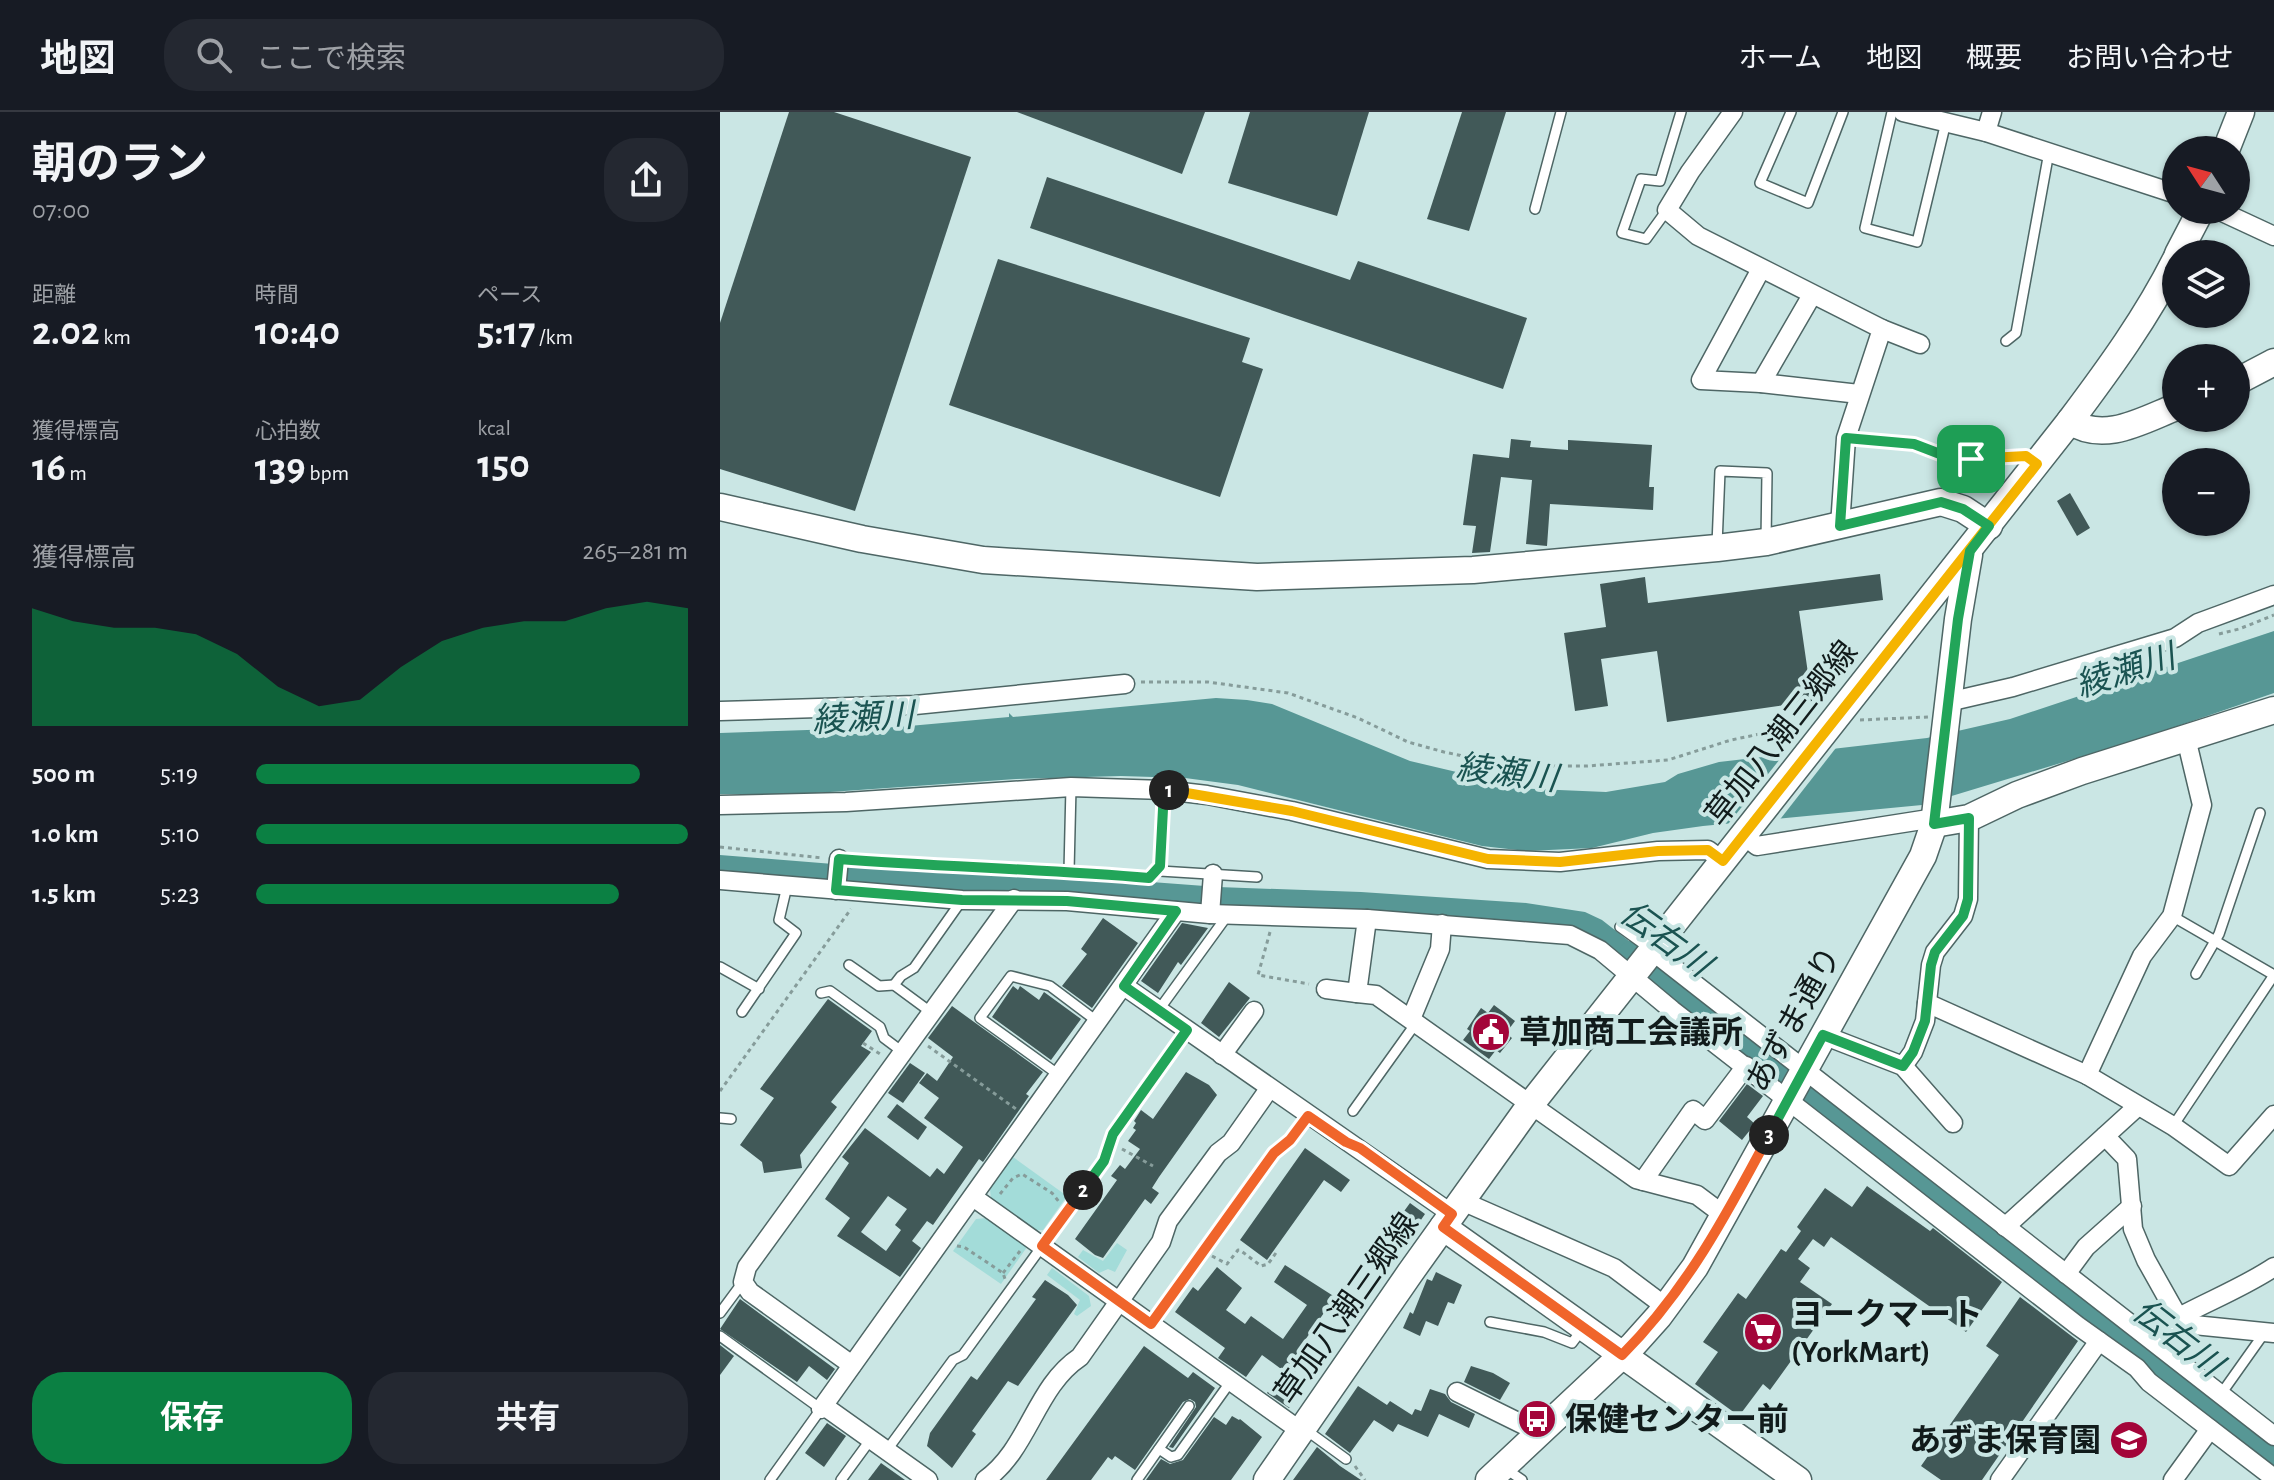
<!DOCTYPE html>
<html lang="ja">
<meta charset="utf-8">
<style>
body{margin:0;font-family:"Alegreya Sans","Noto Sans JP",sans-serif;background:#242831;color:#f1f3f6;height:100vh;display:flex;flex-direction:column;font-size:30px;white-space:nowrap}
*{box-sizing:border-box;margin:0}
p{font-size:26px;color:#9ea1a6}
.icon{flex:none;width:44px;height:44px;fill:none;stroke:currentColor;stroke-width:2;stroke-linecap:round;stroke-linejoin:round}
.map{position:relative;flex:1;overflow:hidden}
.sheet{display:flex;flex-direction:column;background:#171b24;width:720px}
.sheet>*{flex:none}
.needle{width:52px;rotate:306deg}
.fabs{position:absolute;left:1442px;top:24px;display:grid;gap:16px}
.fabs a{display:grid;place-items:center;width:88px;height:88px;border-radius:50%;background:#171b24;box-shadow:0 2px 6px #0004;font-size:40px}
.pin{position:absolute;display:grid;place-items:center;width:68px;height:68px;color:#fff;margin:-34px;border-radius:16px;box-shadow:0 4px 12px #0006}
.km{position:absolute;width:40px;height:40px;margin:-20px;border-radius:50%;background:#222;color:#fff;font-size:22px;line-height:40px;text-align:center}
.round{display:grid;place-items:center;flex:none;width:84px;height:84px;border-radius:32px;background:#242831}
.overview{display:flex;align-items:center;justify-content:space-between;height:136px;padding:0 32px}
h1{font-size:44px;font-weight:700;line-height:60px}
.figures{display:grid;grid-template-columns:repeat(3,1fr);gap:12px;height:136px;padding:8px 32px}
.figures div{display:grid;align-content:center}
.figures b{font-size:40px;font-weight:700}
.figures small{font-size:22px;font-weight:400}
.figures p{font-size:22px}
.chart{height:224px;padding:16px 32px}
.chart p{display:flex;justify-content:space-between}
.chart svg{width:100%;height:144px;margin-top:8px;fill:#0b8043;opacity:.7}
.button{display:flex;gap:16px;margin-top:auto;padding:16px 32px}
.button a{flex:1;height:92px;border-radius:32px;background:#0b8043;color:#fff;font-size:32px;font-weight:700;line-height:92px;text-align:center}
.button a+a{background:#242831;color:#f1f3f6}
ul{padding:0 32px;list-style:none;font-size:26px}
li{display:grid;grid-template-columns:128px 96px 1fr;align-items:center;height:60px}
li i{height:20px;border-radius:10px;background:#0b8043}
header{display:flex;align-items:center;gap:48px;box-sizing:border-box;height:112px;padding:0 40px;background:#171b24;border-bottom:2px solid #363941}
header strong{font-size:38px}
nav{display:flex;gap:44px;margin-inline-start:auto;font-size:28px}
.search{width:560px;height:72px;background:#242831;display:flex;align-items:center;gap:20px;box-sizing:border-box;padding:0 28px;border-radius:32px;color:#9ea1a6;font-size:30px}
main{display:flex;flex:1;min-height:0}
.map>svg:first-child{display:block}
.green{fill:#a3dcd9}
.water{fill:#579795}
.pier{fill:#cae6e4}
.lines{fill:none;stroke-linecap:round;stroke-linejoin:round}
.river{stroke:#579795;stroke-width:28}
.building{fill:#415958;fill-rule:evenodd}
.lane-casing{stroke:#4e6665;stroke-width:12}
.street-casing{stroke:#4e6665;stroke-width:21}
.secondary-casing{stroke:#4e6665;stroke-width:29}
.path{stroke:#869c9a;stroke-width:3;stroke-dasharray:4 4;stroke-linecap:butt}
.lane{stroke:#fff;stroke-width:9}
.street{stroke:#fff;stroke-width:18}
.secondary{stroke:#fff;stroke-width:26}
.split-1-casing{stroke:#fff;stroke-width:16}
.split-2-casing{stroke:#fff;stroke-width:16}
.split-3-casing{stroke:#fff;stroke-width:16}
.split-4-casing{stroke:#fff;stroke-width:16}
.split-1{stroke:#f5b400;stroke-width:10}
.split-2{stroke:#22a559;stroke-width:10}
.split-3{stroke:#f0652b;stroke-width:10}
.split-4{stroke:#22a559;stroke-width:10}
.labels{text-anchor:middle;stroke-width:8;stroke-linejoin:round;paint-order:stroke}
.street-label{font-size:32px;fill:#111b1b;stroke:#cae6e4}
.poi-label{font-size:32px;font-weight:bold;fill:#111b1b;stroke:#cae6e4;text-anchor:start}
.water-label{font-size:34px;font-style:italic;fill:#1a5351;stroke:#cae6e4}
</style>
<header>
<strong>地図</strong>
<div class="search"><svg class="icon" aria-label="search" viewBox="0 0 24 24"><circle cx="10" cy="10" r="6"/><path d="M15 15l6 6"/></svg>ここで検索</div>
<nav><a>ホーム</a><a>地図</a><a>概要</a><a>お問い合わせ</a></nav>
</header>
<main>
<section class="sheet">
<div class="overview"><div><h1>朝のラン</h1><p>07:00</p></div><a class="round"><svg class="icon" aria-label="share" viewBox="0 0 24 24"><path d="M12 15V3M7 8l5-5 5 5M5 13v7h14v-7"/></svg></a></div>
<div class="figures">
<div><p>距離</p><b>2.02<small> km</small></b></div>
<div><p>時間</p><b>10:40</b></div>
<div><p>ペース</p><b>5:17<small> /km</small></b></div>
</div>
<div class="figures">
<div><p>獲得標高</p><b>16<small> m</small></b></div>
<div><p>心拍数</p><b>139<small> bpm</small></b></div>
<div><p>kcal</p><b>150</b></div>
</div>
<div class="chart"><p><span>獲得標高</span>265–281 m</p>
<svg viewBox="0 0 160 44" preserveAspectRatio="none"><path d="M0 44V8L10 12L20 14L30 14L40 16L50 22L60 32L70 38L80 36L90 26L100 18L110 14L120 12L130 12L140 8L150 6L160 8V44z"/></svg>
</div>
<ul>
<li><b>500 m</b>5:19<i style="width:89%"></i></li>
<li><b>1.0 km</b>5:10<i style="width:100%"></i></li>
<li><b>1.5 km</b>5:23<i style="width:84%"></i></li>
</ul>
<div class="button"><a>保存</a><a>共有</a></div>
</section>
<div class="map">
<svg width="1554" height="1368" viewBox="0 0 1554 1368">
<rect width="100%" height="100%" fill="#cae6e4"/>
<g class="green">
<polygon points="293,1045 347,1084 323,1118 313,1118 271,1087 270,1077"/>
<polygon points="266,1106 307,1135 281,1172 233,1139 256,1107"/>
<polygon points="397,1131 407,1138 395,1160 388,1157 379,1161 358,1145 363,1138 383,1149"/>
<polygon points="332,1156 369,1184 371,1194 357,1204 354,1202 360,1188 327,1163"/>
</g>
<g class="water">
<polygon points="1554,519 1554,581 1420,627 1202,693 983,714 933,721 872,736 807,739 762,734 518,673 465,666 401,664 296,667 81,682 0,682 0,621 178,615 289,605 289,601 293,605 496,586 527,588 552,592 690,649 745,662 768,672 789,676 886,680 945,670 958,662 999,650 1207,626 1290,607"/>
<polygon points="0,743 225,761 351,764 498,775 641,780 806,791 865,800 882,808 946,858 934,873 872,826 628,800 240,779 0,760"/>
</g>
<polygon class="pier" points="1119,632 1058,710 1005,716 1068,637"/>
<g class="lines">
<polyline class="river" points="912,843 1356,1194 1554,1346"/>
</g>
<g class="building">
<polygon points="69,0 114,0 251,45 135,399 0,357 0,211"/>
<polygon points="297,0 485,0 462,62"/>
<polygon points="530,0 649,0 617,104 508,71"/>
<polygon points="742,0 786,0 749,119 707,107"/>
<polygon points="327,65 630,168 638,149 807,206 783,277 310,116"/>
<polygon points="278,147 530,226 522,250 543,257 500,385 229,293"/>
<polygon points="791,327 811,329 810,335 848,338 848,328 932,333 929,375 934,375 933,398 830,392 827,434 806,432 812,368 781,365 770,440 752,441 756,414 743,413 753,342 789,346"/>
<polygon points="1350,381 1370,416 1357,424 1337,389"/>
<polygon points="1160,462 1163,488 1079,499 1092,589 947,610 937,539 881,547 888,594 855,599 844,521 886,515 880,472 925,465 928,491"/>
<polygon points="383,806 418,831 372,896 342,874 367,842 361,837"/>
<polygon points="462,811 488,816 461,853 458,850 438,881 421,869"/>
<polygon points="509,870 530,886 499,925 481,911"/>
<polygon points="293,874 298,878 300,874 319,888 324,880 361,907 331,948 272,905"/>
<polygon points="108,887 152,919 141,934 151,940 111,990 117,995 80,1043 82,1056 44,1061 42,1050 20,1033 54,986 40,977"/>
<polygon points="774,893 795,909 786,921 792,926 780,941 776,938 769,947 743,928 750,919 747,917 761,896 768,901"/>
<path d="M232,894L323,960L306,982L309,984L263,1050L259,1047L213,1113L207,1109L192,1129L201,1136L180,1165L117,1124L130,1106L105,1087L129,1051L122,1045L145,1016L210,1065L217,1056L224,1062L243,1035L204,1006L219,986L199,971L207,961L217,969L233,945L208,926ZM168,1084L187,1097L175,1113L181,1118L166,1139L141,1120Z"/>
<polygon points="190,951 205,961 183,991 168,981"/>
<polygon points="466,960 489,973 497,983 439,1065 432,1076 439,1081 431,1092 425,1087 383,1146 375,1143 355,1127 397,1068 391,1064 400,1053 405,1057 420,1037 408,1029 416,1018 413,1016 416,1011 414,1009 421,998 433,1007"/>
<polygon points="1027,972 1043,984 1027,1005 1035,1012 1022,1028 999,1009"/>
<polygon points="177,992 207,1015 198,1028 167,1005"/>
<polygon points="585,1036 630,1068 621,1080 604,1068 547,1148 520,1128"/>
<polygon points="1147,1074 1210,1119 1213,1116 1282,1170 1246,1220 1111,1125 1104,1135 1093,1127 1078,1147 1090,1156 1080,1170 1112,1192 1050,1278 1043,1272 1019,1304 975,1272 998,1240 983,1230 1018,1181 1026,1187 1061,1137 1066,1140 1081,1119 1077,1115 1105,1076 1132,1095"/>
<polygon points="690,1091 705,1102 668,1156 648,1142 679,1100 682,1102"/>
<polygon points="565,1153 615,1185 583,1231 590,1236 572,1265 542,1243 526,1265 498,1246 505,1236 455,1200 473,1175 478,1179 497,1155 522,1176 506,1198 525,1212 531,1204 563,1227 587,1193 554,1170"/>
<polygon points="716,1160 742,1173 734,1192 728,1190 718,1214 706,1209 700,1224 683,1216 690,1200 693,1202 707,1167 712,1169"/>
<polygon points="325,1168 348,1183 357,1193 298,1274 288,1269 252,1319 256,1322 232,1356 207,1334 210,1321 251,1264 257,1268 316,1187 312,1185"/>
<polygon points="1300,1185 1358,1229 1262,1368 1221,1368 1201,1354 1279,1243 1266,1234"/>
<polygon points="20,1187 115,1257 107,1268 89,1254 77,1270 0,1217"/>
<polygon points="0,1233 14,1244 0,1263"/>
<polygon points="424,1234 468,1266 473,1260 495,1276 453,1336 449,1335 476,1295 475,1290 470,1287 463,1290 415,1358 395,1344 392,1348 388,1345 371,1368 326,1368"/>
<polygon points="751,1254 773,1261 790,1271 780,1288 744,1270"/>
<polygon points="562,1260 584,1276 569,1296 547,1281"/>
<polygon points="638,1274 667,1293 670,1289 692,1303 695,1297 701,1299 710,1277 725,1282 731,1290 755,1302 749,1316 719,1302 708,1325 678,1312 673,1320 654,1308 630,1341 605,1322"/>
<polygon points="512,1304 519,1308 520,1307 542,1325 511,1368 426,1368 441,1347 450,1352 463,1348 494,1305 506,1313"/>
<polygon points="107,1311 126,1324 104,1355 85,1341"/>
<polygon points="597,1335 620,1354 641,1368 573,1368"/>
<polygon points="161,1351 185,1368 148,1368"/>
</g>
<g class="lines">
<defs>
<g id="lane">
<polyline points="1071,0 1040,71 1088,91 1123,0"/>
<polyline points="1172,0 1145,116 1197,130 1226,10"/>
<polyline points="815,97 841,0"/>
<polyline points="947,98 926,127 902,121 921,67 940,69 961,0"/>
<polyline points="1286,229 1296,221 1329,40"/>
<polyline points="997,433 1000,359 1047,361 1046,429"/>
<polyline points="444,678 440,759 537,765"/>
<polyline points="119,747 220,755 349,759 351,675"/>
<polyline points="1452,804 1554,863"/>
<polyline points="900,815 929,836"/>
<polyline points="129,853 159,874 174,873"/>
<polyline points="0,855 39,877"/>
<polyline points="1476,862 1499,822 1540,701"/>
<polyline points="101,881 110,879 160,915 164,926 184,941"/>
<polyline points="438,899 507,804"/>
<polyline points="22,900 76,821 59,808 67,774"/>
<polyline points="212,901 174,873 181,864 194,856 242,788"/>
<polyline points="339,963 260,906 291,864 330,874 378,910"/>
<polyline points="633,999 696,911"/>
<polyline points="0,1006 11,1007"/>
<polyline points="1453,1014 1554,863"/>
<polyline points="0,1201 23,1170"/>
<polyline points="770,1210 824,1220 852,1231 861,1219"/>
<polyline points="431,1212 554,1041 570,1028 588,1004"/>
<polyline points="0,1224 101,1297 50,1368"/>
<polyline points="1501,1282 1545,1220"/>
<polyline points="586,1318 626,1347"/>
<polyline points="439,1337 451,1345 458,1343 511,1269"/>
<polyline points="167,1338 233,1248 243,1243 384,1049 393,1022 467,918"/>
<polyline points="786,1357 802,1368"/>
<polyline points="121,1368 151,1327"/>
<polyline points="417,1368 469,1294"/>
</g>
<g id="street">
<polyline points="1013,0 970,60 947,98 978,124 1162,217 1126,326 1120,414"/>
<polyline points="1183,0 1266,20 1456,82"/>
<polyline points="1266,20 1272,0"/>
<polyline points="1498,98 1554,124"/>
<polyline points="1041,157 981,268 1041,271 1139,282"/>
<polyline points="1162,217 1200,232"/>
<polyline points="1041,271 1092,183"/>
<polyline points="1228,590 1293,575 1455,526 1478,511 1554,483"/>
<polyline points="0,599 195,593 405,572"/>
<polyline points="0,693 126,690 351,675 444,678 487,683 572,699 768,747 840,750 938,739 988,738 1003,749"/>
<polyline points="1023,723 1037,734 1215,706"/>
<polyline points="0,768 242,788 347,789 490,802 647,807 637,881 656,883 916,1067 977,1083 1005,1104"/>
<polyline points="116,778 119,747"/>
<polyline points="490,802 493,762"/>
<polyline points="647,807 850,823 880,838 952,898 1358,1214 1417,1256 1429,1270 1554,1366"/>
<polyline points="931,838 1554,1324"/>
<polyline points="404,874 732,1102"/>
<polyline points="606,877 637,881"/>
<polyline points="1207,891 1367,963 1453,1014 1509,1054 1554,1003"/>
<polyline points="691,907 720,837 722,812"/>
<polyline points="1103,923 1183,954 1233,1011"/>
<polyline points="502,943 534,899"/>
<polyline points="1183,954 1193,940 1205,909 1211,853 1215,840 1243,804 1248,787 1249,706"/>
<polyline points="1367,963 1422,844 1452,804 1482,693 1466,626"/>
<polyline points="1385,1024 1407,1047 1413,1117 1426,1148 1458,1205"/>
<polyline points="923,1069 973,998 985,1008 1026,954"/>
<polyline points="253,1085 582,1320"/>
<polyline points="742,1089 894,1156 946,1195"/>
<polyline points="1285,1115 1418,994"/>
<polyline points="1346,1162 1366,1135 1412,1094"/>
<path d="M1448,1211C1483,1191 1521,1177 1554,1155"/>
<polyline points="1414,1213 1474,1213 1554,1221"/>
<polyline points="132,1253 30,1180 23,1170 27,1155 294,787"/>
<polyline points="737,1280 820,1321"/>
<polyline points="104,1294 208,1368"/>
<polyline points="101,1297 456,799"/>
<path d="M265,1368C309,1337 315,1275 360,1245L441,1130L448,1109L498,1041L511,1031L549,977"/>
<polyline points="1280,1368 1379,1229"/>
<polyline points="1453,1368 1490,1317"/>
</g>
<g id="secondary">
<polyline points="1506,38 1521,0"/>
<polyline points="1458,142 1481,98"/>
<polyline points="1516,270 1554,250"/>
<path d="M1350,309C1384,332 1423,308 1456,295"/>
<polyline points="0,395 142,427 263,448 537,465 753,458 997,436 1046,430 1221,390 1243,397 1269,414"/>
<polyline points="1214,712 1249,706 1297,683 1362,659 1554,598"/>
<polyline points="723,1115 1078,1368"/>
<path d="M547,1368L690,1161L811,992L1350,309C1389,257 1427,205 1456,147"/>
<polyline points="769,1368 913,1233 939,1204 975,1155 1203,744 1214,712 1238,507 1249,443"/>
</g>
</defs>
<use href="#lane" class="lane-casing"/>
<use href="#street" class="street-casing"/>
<use href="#secondary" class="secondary-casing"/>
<g class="path">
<polyline points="1141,328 1194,332 1220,342 1251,347 1294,344"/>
<polyline points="1499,522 1519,517 1554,503"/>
<polyline points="421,570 488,570 568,581 638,606 688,630 724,640 772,650 825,654 867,654 948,648 1011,628 1083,613"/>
<polyline points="1140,608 1208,605"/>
<polyline points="0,735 103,746"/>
<polyline points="360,760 429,766 431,764"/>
<polyline points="550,820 538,863 589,872"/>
<polyline points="143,931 160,942"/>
<polyline points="208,934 296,997"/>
<polyline points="0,979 131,797"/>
<polyline points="402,1037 433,1054"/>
<polyline points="280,1082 293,1066 302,1062 332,1081 340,1091"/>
<polyline points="237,1134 244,1135 283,1161 285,1167"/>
<polyline points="492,1144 507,1152 518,1138 520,1138 541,1154 548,1152 558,1138"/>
<polyline points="283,1161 300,1139"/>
<polyline points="635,1354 645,1368"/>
</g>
<use href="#lane" class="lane"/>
<use href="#street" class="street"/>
<use href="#secondary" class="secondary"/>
</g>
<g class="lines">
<defs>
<polyline id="split-1" points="449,678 572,699 768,747 840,750 938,739 988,738 1003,749 1317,352 1306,344 1251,347"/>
<path id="split-2" d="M363,1078L384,1049L393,1022L467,918L404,874L456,799L347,789L242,788L116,778L119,747C222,755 326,757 429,766L440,754L444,678H449"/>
<path id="split-3" d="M363,1078L322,1134L431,1212L554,1041L570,1028L588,1004L626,1030L640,1036L732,1102L723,1115L902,1243C966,1179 1007,1102 1049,1023"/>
<polyline id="split-4" points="1049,1023 1103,923 1183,954 1193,940 1205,909 1211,853 1215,840 1243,804 1248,787 1249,706 1214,712 1238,507 1250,439 1269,414 1243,397 1221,390 1120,414 1126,326 1194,332 1220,342 1251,347"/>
</defs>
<use href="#split-1" class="split-1-casing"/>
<use href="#split-2" class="split-2-casing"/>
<use href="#split-3" class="split-3-casing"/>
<use href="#split-4" class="split-4-casing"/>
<use href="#split-1" class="split-1"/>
<use href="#split-2" class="split-2"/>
<use href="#split-3" class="split-3"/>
<use href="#split-4" class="split-4"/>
</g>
<defs>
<symbol id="civic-disc" viewBox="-11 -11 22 22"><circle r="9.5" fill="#a30539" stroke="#cae6e4"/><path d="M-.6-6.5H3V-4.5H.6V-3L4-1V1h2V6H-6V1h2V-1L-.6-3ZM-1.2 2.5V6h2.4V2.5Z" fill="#fff"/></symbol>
<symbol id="supermarket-disc" viewBox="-11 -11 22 22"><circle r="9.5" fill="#a30539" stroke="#cae6e4"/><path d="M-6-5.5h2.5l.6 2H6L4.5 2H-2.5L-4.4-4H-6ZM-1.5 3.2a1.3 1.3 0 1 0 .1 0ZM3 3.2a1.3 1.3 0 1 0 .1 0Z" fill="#fff"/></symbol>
<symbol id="bus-disc" viewBox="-11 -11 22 22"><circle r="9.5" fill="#a30539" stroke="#cae6e4"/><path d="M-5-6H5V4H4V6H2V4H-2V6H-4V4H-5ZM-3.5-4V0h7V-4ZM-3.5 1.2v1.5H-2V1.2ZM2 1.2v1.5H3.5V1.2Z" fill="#fff"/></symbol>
<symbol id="school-disc" viewBox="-11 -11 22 22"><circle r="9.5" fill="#a30539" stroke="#cae6e4"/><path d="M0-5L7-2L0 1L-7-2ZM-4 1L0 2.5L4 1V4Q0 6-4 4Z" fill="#fff"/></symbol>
</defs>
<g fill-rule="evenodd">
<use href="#civic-disc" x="749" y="898" width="44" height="44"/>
<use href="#supermarket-disc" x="1021" y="1198" width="44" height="44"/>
<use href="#bus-disc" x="795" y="1285" width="44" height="44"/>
<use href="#school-disc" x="1387" y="1306" width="44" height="44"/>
</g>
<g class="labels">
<g class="street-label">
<text transform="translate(1061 621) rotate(-52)" y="11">草加八潮三郷線</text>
<text transform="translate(1073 907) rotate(-61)" y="11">あずま通り</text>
<text transform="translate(626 1196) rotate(-55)" y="11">草加八潮三郷線</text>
</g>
<g class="poi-label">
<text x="799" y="931">草加商工会議所</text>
<text x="1071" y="1213">ヨークマート<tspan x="1071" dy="37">(YorkMart)</tspan></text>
<text x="845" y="1318">保健センター前</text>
<text x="1381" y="1339" text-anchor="end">あずま保育園</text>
</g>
<g class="water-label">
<text transform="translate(1405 558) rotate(-18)" y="12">綾瀬川</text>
<text transform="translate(143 605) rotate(-3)" y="12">綾瀬川</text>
<text transform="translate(787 660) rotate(7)" y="12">綾瀬川</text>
<text transform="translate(946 826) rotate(36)" y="12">伝右川</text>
<text transform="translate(1458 1225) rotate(38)" y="12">伝右川</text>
</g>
</g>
</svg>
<div class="fabs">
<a><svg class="needle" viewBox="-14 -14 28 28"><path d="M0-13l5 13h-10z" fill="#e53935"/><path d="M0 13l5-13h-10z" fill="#9ea1a6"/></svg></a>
<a><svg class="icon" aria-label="layers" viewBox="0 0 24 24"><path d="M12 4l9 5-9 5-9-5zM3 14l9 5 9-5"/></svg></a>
<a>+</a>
<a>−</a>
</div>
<div class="pin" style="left:1251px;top:347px;background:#1e9e55"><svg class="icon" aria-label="arrive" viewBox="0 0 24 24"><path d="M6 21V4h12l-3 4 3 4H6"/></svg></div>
<b class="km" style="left:449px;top:678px">1</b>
<b class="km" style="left:363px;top:1078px">2</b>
<b class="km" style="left:1049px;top:1023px">3</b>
</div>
</main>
